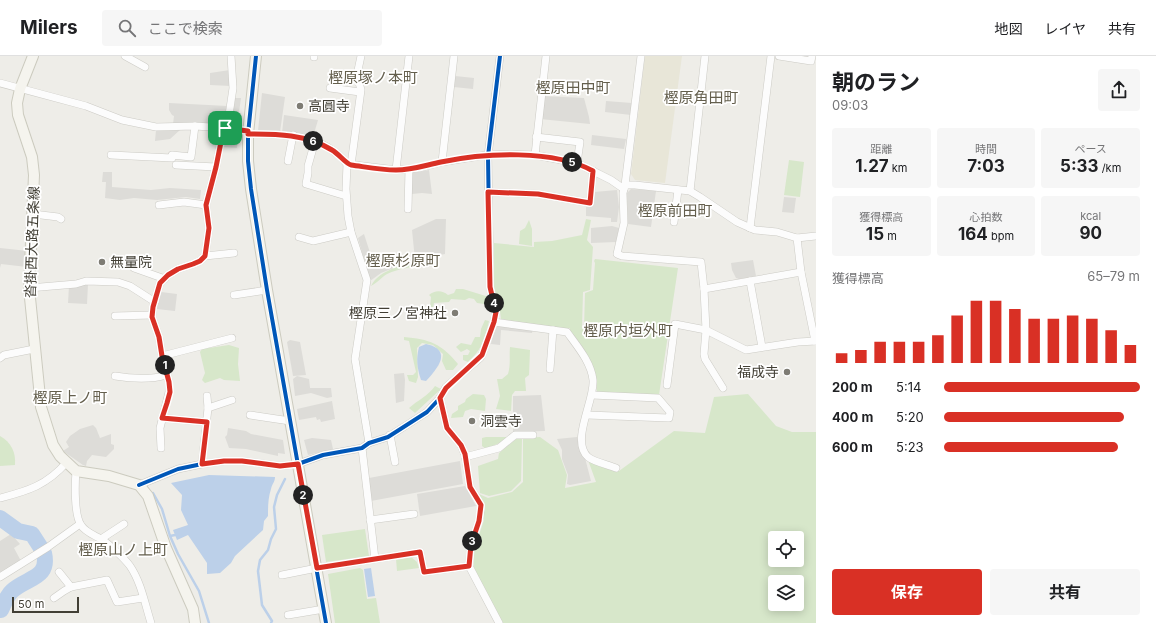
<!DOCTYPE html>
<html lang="ja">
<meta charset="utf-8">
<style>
body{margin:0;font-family:Inter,"Noto Sans JP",sans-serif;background:#f6f6f6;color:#202124;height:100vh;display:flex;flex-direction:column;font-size:15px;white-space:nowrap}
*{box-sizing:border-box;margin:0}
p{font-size:13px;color:#757577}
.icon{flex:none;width:22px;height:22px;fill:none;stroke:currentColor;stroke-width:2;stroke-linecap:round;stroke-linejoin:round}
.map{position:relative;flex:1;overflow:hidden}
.side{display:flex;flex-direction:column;background:#fff;width:340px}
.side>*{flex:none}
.tools{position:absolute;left:768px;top:475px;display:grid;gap:8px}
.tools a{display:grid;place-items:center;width:36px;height:36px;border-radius:4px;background:#fff;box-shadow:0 2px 10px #0003;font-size:20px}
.scale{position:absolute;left:12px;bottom:10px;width:67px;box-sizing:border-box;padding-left:4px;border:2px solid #423f35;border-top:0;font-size:11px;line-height:14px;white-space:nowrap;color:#423f35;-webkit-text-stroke:3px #fff;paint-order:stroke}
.pin{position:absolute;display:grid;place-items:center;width:34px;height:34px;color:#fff;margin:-17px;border-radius:8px;box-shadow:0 2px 6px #0006}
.km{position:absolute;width:20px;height:20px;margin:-10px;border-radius:50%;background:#222;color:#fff;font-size:11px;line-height:20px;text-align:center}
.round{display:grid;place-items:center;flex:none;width:42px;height:42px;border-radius:4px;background:#f6f6f6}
.headline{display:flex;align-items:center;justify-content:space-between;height:68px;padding:0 16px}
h1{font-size:22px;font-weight:700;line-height:30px}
.stats{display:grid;grid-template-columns:repeat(3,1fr);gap:6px;height:68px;padding:4px 16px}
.stats div{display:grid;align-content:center;border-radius:4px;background:#f6f6f6;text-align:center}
.stats b{font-size:17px;font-weight:700}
.stats small{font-size:11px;font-weight:400}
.stats p{font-size:11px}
.chart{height:112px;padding:8px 16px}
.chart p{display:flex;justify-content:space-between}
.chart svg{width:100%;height:72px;margin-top:4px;stroke:#d93025;stroke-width:6}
.button{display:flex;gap:8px;margin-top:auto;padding:8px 16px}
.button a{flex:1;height:46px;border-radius:4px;background:#d93025;color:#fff;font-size:16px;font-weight:700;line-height:46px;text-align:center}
.button a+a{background:#f6f6f6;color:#202124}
ul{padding:0 16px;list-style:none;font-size:13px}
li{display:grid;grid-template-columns:64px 48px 1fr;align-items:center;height:30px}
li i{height:10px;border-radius:5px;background:#d93025}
header{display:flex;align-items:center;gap:24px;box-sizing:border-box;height:56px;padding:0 20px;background:#fff;border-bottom:1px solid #e0e0e0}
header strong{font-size:19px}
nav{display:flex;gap:22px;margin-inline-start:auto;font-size:14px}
.search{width:280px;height:36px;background:#f6f6f6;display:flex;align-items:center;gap:10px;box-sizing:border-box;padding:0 14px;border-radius:4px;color:#757577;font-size:15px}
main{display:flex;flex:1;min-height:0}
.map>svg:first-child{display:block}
.education{fill:#e8e6d8}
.green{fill:#d7e7ca;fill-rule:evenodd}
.parking{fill:#dddcd8}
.water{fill:#bcd0e9}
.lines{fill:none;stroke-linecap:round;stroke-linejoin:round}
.stream{stroke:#bcd0e9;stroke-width:2.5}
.river{stroke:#bcd0e9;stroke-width:16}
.street-casing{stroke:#cccbc5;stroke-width:8}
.secondary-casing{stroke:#cccbbf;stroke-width:12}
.street{stroke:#fcfcfc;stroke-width:7}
.secondary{stroke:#f5f4ee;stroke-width:10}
.cycleway-casing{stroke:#fff;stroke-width:6}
.cycleway{stroke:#0057b8;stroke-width:4}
.route-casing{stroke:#fff;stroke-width:8}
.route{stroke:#d93025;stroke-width:5}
.poi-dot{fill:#7e7c74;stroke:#fff;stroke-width:1.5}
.labels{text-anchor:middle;stroke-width:3.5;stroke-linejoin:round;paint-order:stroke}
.poi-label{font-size:14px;fill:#423f35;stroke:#fff;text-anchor:start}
.street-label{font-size:14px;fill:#423f35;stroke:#fff}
.neighbourhood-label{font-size:15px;fill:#645f4d;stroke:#fff}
</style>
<header>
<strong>Milers</strong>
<div class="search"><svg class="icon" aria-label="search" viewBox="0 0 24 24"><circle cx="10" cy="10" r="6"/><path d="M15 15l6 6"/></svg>ここで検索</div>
<nav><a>地図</a><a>レイヤ</a><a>共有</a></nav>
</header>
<main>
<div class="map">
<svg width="816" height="567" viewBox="0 0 816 567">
<rect width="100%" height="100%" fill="#eeede8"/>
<polygon class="education" points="645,0 682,0 665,127 635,124 631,118"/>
<g class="green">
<polygon points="789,104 804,106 800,141 784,139"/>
<polygon points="586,163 591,164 587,184 593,191 590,234 583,236 582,272 584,272 585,237 593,234 595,207 594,205 595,203 678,212 659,339 597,337 595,316 569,277 570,272 564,274 501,263 499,248 494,234 494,187 534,191 534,186 552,185 582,179"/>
<polygon points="529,164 532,173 532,190 519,188 520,175 525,172"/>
<path d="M426,205L437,206L435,209C422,209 395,212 384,220C380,223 377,227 371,230C379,213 410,206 426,205Z"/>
<path d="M456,233H463L489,241L491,249L477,247L474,243L469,242L465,244L451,243L449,246L434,247L431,261L429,262L431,241L429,239C435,234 442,234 448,239L454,237Z"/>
<path d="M485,264L489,265C485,284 482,293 468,306L463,304V299H468L470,295L467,293L461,296L456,291L461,287L471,289L475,281H480L481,273Z"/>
<path d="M404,281C429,283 442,288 458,308L453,314H446L442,305L443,298L433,289L422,287L417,292L418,321L416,327L409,325L407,319H413L416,316L409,285L404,284Z"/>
<polygon points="229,289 239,292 238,308 240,325 224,324 220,322 205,327 202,324 205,317 200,296 202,293"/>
<path d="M510,291L530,294L529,319L525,322L526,335H515L512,339L511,355L496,353L500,340L497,323H502L508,318C511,307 509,302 510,291Z"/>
<path d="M435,330L441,333L415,357L409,352C418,344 428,340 435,330Z"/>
<polygon points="473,338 484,339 486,343 485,355 471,353 465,355 463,361 451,362 452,358 458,354 458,350 465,346 466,343"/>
<path d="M748,338L776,370L792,376H816V567H502L474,516L473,497L484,464V450L479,438L488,442L512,436L523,426V382L540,381L558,394L567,419L565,432L596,426L588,404L619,415L674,375L705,377L714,341ZM775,482H797V504H775ZM775,526H797V548H775Z"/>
<path d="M0,380C11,386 16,396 15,409L0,410Z"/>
<polygon points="486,381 506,381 506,384 486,393 482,390 482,382"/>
<polygon points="516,383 522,383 521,425 511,435 489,440 480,437 478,410 498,403 499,397"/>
<polygon points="365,473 369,500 326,506 322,479"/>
<polygon points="411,501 417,506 419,512 397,515 396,503"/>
<polygon points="360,512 363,514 367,543 376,542 380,567 335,567 328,518"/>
</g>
<g class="parking">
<polygon points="230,14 231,30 210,29 210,17"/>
<polygon points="455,20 474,22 473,33 454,31"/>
<polygon points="262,37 285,41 280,76 258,75"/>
<polygon points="543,40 584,42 589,61 590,68 540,63"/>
<polygon points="235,42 241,42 237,71 229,71"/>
<polygon points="606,45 632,47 631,59 605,56"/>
<polygon points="169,47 228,50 224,70 173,68 174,60 172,59 169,54"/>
<polygon points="284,59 318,64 313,81 298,77 282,77"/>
<polygon points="156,74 160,75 180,74 170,83 155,85"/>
<polygon points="230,75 238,77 237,92 223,91 226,78"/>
<polygon points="592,79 626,83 624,93 591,89"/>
<polygon points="429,114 432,138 422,137 412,138 412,117"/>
<polygon points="103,116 112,116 112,131 151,134 170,132 201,134 200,143 186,141 157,144 134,142 120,144 105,142 106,126 102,126"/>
<polygon points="631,133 656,135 651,171 628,168 627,137"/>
<polygon points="617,134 619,151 617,166 611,166 611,162 586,160 586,151 592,151 594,136"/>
<polygon points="784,141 796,142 794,157 782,156"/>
<polygon points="436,163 446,163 445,198 415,204 412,174"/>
<polygon points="612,170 619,172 616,186 591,187 591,172"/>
<polygon points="364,178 373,206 391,199 396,211 381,217 370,225 358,182"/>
<polygon points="0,192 28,195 27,211 1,208 0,212"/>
<polygon points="753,204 756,220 739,223 736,222 732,214 731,207"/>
<polygon points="88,228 87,248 68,247 69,230"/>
<polygon points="161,236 177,238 175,255 157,253 157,246"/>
<polygon points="500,269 533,273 532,277 501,274 500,289 491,288 492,280 495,272"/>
<polygon points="290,284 300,286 306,319 293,320 287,286"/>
<polygon points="404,317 405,324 404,345 396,347 394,318"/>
<polygon points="297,320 309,323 310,332 331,332 332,341 327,342 311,337 295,340 293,323"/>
<polygon points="541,339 545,375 513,376 513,340"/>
<polygon points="332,345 335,363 321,366 320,363 317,364 316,361 299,364 297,353"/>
<polygon points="93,369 96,372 100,382 111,378 111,388 114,389 114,393 106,401 92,399 87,405 86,410 83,409 63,395 69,391 66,386 70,380 80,373"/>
<polygon points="228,372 246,375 251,378 283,384 285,398 278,397 278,400 246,393 229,392 225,381 227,379"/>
<polygon points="577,381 580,394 585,402 591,425 570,429 567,428 568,419 562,403 562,394 557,383"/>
<polygon points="312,382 331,384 333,393 308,399 304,384"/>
<polygon points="460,405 463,428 371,445 369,422"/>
<polygon points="465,430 476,450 420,460 417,438"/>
<polygon points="11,478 20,488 14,492 21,505 0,517 0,485"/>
</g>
<g class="water">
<path d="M426,288C453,294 438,312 426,325L421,324C417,312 416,303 419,291Z"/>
<path d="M209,419L275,421C275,426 272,428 271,433C268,442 268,451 268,460L264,465L263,474L235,500L231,507L220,517L207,518V507L188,479L177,484L173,474L188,469L181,454L182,439L171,427Z"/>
<polygon points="371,512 375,540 368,541 364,513"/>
</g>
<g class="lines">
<g class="stream">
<polyline points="153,437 162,453 170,480"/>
<polyline points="175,479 170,480 178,498 199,535 209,567"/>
<polyline points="271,567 272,565 262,549 258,515 260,504 268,494 271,483 276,473 274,451 277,439 285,423"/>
</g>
<g class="river">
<polyline points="0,462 18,475 32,478 41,492"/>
<path d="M1,554C4,548 7,539 12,535C27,521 50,523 44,497"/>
</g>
<defs>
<g id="street">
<polyline points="125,0 145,11"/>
<polyline points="641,0 625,129 623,137 624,167 617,198 622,200 701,206 704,233 706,274 704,298 705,303 723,332"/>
<polyline points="779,0 811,5 812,0"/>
<polyline points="314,1 314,0"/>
<polyline points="0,27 86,50 122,64 156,71 195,70 225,72 248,75"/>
<polyline points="330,32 360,36"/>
<path d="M248,78C282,78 324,78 347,108L346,133L348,160L351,176L367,224L355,303L369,387"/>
<polyline points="536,81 580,86 577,107"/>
<polyline points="315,85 308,110 308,117 306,128 346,140"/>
<polyline points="111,99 172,102 172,99 191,101 195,70"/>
<polyline points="535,99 546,0"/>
<polyline points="288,105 293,79"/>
<polyline points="442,106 454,0"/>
<polyline points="347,108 396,114 419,112 442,106 493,98 535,99 577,107 611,124 624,133"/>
<polyline points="176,109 216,111"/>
<polyline points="351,109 361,34 357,19 361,0"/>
<polyline points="396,114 409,0"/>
<polyline points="625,129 635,129 690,135 700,141 737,166 755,174 777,176 797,182 816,180"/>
<polyline points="690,135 705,0"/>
<polyline points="488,136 538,138 590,147 593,115"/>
<polyline points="159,149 184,146 206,149"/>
<polyline points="408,153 409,113"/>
<polyline points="33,158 58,161 61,163"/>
<polyline points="674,166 678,134"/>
<polyline points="750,172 771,0"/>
<polyline points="299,181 313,185 351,176"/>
<polyline points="797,182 801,216 815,285"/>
<polyline points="205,200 234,197"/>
<polyline points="134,212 165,223"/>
<polyline points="750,225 762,291"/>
<polyline points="29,232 76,228 86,225 118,226 130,230 155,246"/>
<polyline points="704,233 801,216"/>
<polyline points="234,239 267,234"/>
<polyline points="115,260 152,259"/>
<path d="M494,266L567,276C577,290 591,306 593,324C595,344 570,385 588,401C594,406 609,409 616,412"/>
<polyline points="162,300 232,282"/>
<polyline points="0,302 4,299 34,293"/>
<polyline points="550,313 553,274"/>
<path d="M115,320C133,323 150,324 167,319"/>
<polyline points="667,329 675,268 706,274 746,294 798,286 816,285"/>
<polyline points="440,342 447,372 461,389 465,399 470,431 481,449 481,453 479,465 471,489 469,510 499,567"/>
<polyline points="208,352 232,344"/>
<polyline points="250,359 290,365"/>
<polyline points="587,359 669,362 670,356 658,342 592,339"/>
<polyline points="162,362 207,366"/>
<polyline points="390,379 395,406"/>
<polyline points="161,392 160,372 169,336 169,326 162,300 159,281 152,261 153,251 160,227 168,219 178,213 193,208 200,205 205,200 209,172 206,149 216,111 221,85 229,59 233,32 231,0"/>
<polyline points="362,392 375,503"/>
<polyline points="465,401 499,392 515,379 533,379"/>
<polyline points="202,408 208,352 207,340"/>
<path d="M76,415C75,427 74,459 81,469C85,476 94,479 101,483C108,487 125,503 130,510C141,526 145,548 151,567"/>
<polyline points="139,429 178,413 202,408 224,405 242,405 280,410 298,408 323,399 362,392 369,387 388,381 427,356 440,342 446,331 480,302 482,299 494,266 496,255 490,231 488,100 500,0"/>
<path d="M0,442C28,435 47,429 67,406"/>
<polyline points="370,464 414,458"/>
<polyline points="101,483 124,468"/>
<polyline points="59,516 71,531"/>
<polyline points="282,519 317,512 420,496 424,516 469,510"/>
<polyline points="0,521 48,491 80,468"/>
<polyline points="54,542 64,535 71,531 107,524 117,546 143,542"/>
<polyline points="288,559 324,553"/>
</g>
<g id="secondary">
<polyline points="33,0 20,33 17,47 18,59 32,101 34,119 29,232 41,351 53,389 60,400 76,415 109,420 139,429 148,440 166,492 193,553 195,567"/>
<polyline points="256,0 248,78 248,105 251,133 267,234 326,567"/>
</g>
</defs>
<use href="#street" class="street-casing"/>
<use href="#secondary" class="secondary-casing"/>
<use href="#street" class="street"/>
<use href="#secondary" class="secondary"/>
<defs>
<g id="cycleway">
<polyline points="256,0 248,78 248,105 251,133 267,234 326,567"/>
<polyline points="139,429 178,413 202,408 224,405 242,405 280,410 298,408 323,399 362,392 369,387 388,381 427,356 440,342 446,331 480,302 482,299 494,266 496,255 490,231 488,100 500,0"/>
</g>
</defs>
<use href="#cycleway" class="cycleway-casing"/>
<use href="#cycleway" class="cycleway"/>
</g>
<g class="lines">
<defs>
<path id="route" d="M225,72L248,75V78C277,78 306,78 332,94C339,98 345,107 351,109C366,111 381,114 396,114C412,114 426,109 441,106C484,97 554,93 593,115L590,147L538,138L488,136L490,231L496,256L494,266L482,299L446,332L440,342L447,372L461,389L465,398L470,431L481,449L479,465L471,489L469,510L424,516L420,496L317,512L298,408L280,410L242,405H224L202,408L207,366L162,362L167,347L170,336L169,326L162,300L159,281L152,261L153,251L160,227L168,219L178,213L193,208L200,205L205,200L209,172L206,149L216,111L221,86Z"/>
</defs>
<use href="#route" class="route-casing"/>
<use href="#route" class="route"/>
</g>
<g class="poi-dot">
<circle cx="300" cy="50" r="4"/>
<circle cx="102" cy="206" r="4"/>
<circle cx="455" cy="257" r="4"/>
<circle cx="787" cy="316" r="4"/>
<circle cx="472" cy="365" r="4"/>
</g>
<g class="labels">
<g class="poi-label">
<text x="308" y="55">高圓寺</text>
<text x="110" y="211">無量院</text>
<text x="447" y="262" text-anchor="end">樫原三ノ宮神社</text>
<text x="779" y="321" text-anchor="end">福成寺</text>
<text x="480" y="370">洞雲寺</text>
</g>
<g class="street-label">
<text transform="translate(32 186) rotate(-88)" y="5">沓掛西大路五条線</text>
</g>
<g class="neighbourhood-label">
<text x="373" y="27">樫原塚ノ本町</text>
<text x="573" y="37">樫原田中町</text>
<text x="701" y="47">樫原角田町</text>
<text x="675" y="160">樫原前田町</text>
<text x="403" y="210">樫原杉原町</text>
<text x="628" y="280">樫原内垣外町</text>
<text x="70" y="347">樫原上ノ町</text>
<text x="123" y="499">樫原山ノ上町</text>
</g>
</g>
</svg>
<div class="tools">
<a><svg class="icon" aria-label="locate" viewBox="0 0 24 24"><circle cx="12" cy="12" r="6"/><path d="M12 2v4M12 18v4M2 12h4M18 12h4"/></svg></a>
<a><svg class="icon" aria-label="layers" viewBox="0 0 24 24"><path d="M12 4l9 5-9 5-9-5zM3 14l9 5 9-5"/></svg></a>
</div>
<div class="scale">50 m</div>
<div class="pin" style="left:225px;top:72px;background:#1e9e55"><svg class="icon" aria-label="arrive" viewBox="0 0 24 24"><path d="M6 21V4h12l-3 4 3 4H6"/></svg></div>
<b class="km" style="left:165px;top:309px">1</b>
<b class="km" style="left:303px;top:439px">2</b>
<b class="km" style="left:472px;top:485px">3</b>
<b class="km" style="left:494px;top:247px">4</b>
<b class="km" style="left:572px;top:106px">5</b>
<b class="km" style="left:313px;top:85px">6</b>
</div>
<section class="side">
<div class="headline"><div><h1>朝のラン</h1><p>09:03</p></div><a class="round"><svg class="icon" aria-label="share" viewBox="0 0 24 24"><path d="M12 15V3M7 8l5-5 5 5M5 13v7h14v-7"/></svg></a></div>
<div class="stats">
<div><p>距離</p><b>1.27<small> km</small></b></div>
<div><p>時間</p><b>7:03</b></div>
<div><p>ペース</p><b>5:33<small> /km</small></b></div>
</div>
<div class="stats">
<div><p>獲得標高</p><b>15<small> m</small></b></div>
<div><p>心拍数</p><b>164<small> bpm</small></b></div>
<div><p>kcal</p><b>90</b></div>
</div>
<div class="chart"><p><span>獲得標高</span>65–79 m</p>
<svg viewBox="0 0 160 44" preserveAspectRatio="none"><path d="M5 44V38M15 44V36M25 44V31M35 44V31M45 44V31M55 44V27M65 44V15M75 44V6M85 44V6M95 44V11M105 44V17M115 44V17M125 44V15M135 44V17M145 44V24M155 44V33"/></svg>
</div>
<ul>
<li><b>200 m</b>5:14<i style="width:100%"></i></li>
<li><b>400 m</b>5:20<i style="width:92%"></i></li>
<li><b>600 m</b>5:23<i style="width:89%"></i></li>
</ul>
<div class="button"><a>保存</a><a>共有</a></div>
</section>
</main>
